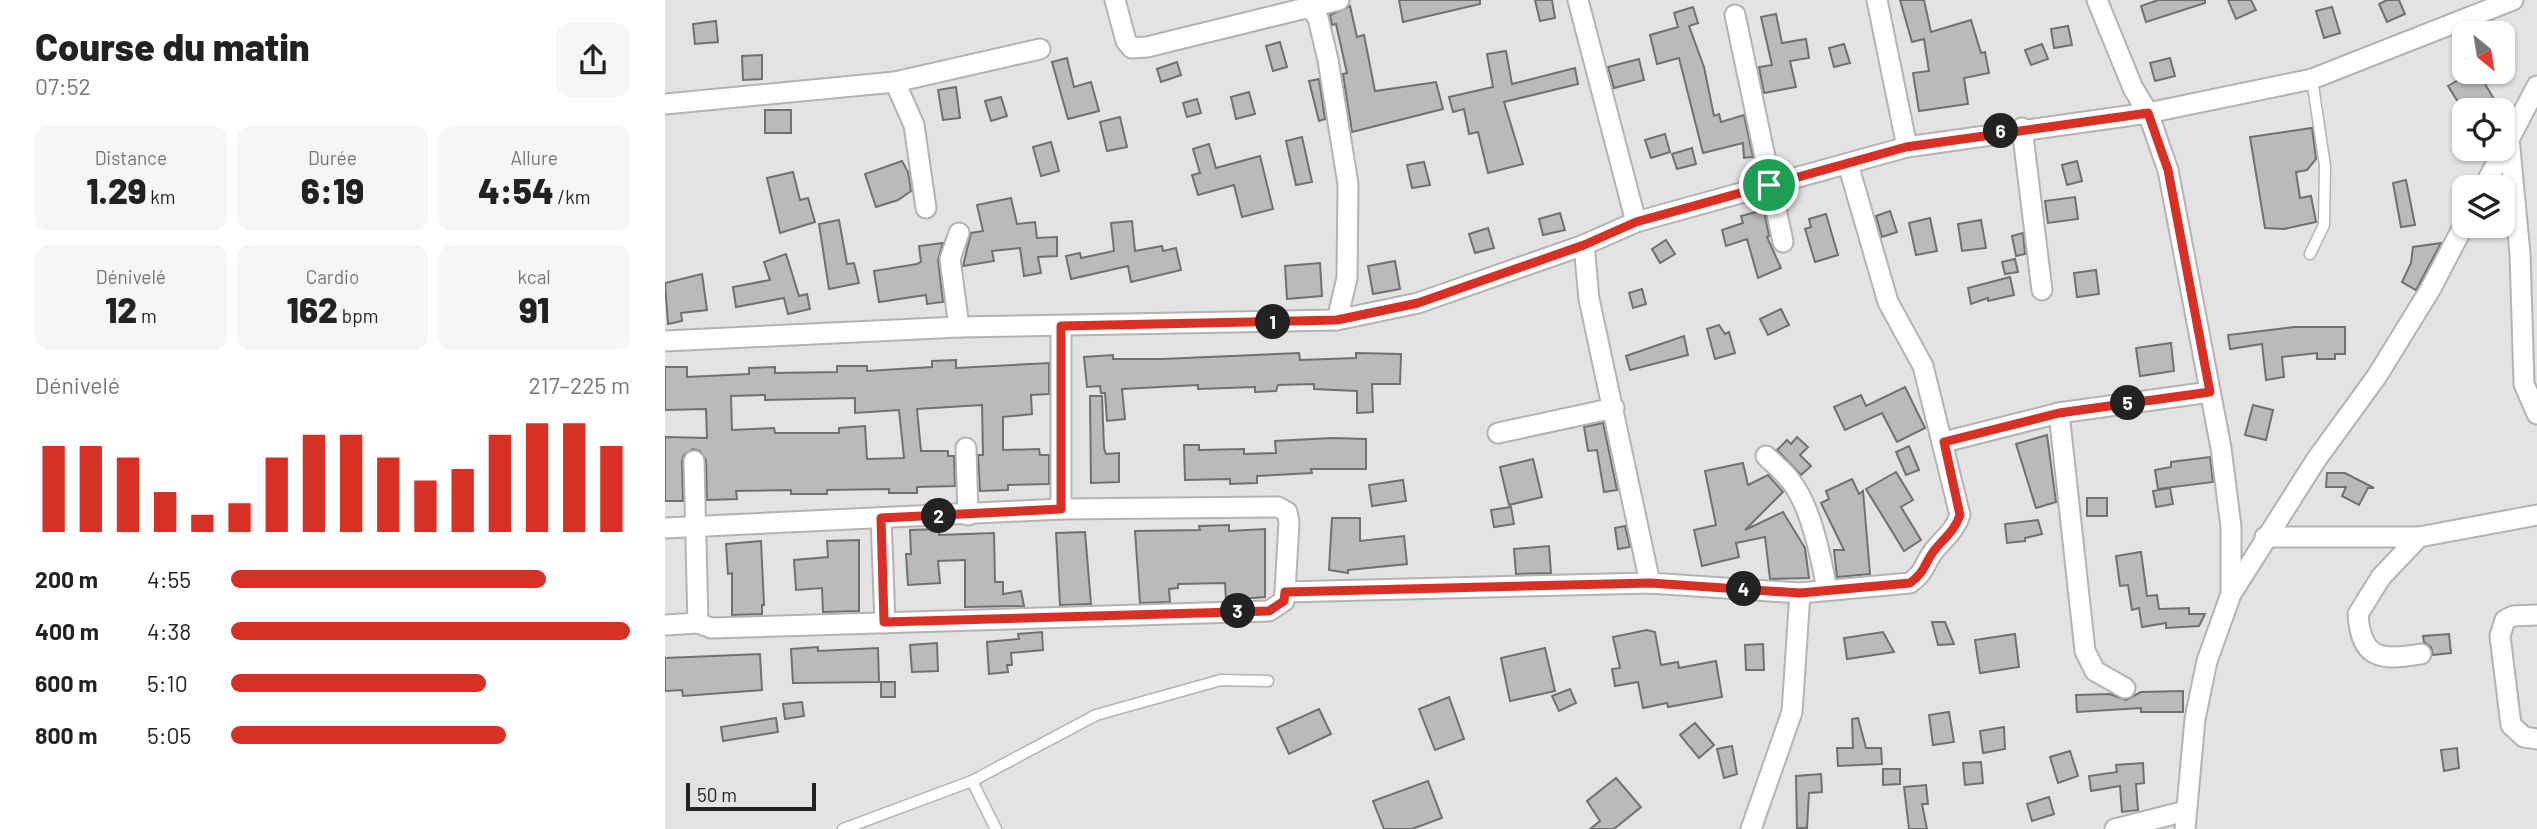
<!DOCTYPE html>
<html lang="fr">
<meta charset="utf-8">
<style>
body{margin:0;font-family:Barlow,sans-serif;background:#f6f6f6;color:#222;height:100vh;display:flex;flex-direction:column;font-size:26px;white-space:nowrap}
*{box-sizing:border-box;margin:0}
p{font-size:23px;color:#767676}
.icon{flex:none;width:38px;height:38px;fill:none;stroke:currentColor;stroke-width:2;stroke-linecap:round;stroke-linejoin:round}
.map{position:relative;flex:1;overflow:hidden}
.details{display:flex;flex-direction:column;background:#fff;width:665px}
.details>*{flex:none}
.needle{width:46px;rotate:150deg}
.buttons{position:absolute;left:1787px;top:21px;display:grid;gap:14px}
.buttons a{display:grid;place-items:center;width:63px;height:63px;border-radius:14px;background:#fff;box-shadow:0 2px 5px #0004;font-size:35px}
.scale{position:absolute;left:21px;bottom:18px;width:130px;box-sizing:border-box;padding-left:7px;border:4px solid #242224;border-top:0;font-size:19px;line-height:24px;white-space:nowrap;color:#242224;-webkit-text-stroke:5px #e5e2e6;paint-order:stroke}
.pin{position:absolute;display:grid;place-items:center;width:60px;height:60px;color:#fff;margin:-30px;border:4px solid #fff;border-radius:50%;box-shadow:0 2px 7px #0007}
.km{position:absolute;width:35px;height:35px;margin:-18px;border-radius:50%;background:#222;color:#fff;font-size:19px;line-height:35px;text-align:center}
.round{display:grid;place-items:center;flex:none;width:74px;height:74px;border-radius:14px;background:#f6f6f6}
.overview{display:flex;align-items:center;justify-content:space-between;height:119px;padding:0 35px}
h1{font-size:38px;font-weight:800;line-height:52px}
.stats{display:grid;grid-template-columns:repeat(3,1fr);gap:10px;height:119px;padding:7px 35px}
.stats div{display:grid;align-content:center;border-radius:14px;background:#f6f6f6;text-align:center}
.stats b{font-size:35px;font-weight:800}
.stats small{font-size:19px;font-weight:400}
.stats p{font-size:19px}
.chart{height:196px;padding:14px 35px}
.chart p{display:flex;justify-content:space-between}
.chart svg{width:100%;height:126px;margin-top:7px;stroke:#d93025;stroke-width:6}
ul{padding:0 35px;list-style:none;font-size:23px}
li{display:grid;grid-template-columns:112px 84px 1fr;align-items:center;height:52px}
li i{height:18px;border-radius:9px;background:#d93025}
main{display:flex;flex:1;min-height:0}
.map>svg:first-child{display:block}
.building{fill:#bcb9bc;stroke:#727073;stroke-width:2;fill-rule:evenodd}
.lines{fill:none;stroke-linecap:round;stroke-linejoin:round}
.lane-casing{stroke:#b5b2b5;stroke-width:13}
.street-casing{stroke:#b5b2b5;stroke-width:23}
.lane{stroke:#fff;stroke-width:10}
.street{stroke:#fff;stroke-width:19}
.route-casing{stroke:#fff;stroke-width:14}
.route{stroke:#d93025;stroke-width:9}
</style>
<main>
<section class="details">
<div class="overview"><div><h1>Course du matin</h1><p>07:52</p></div><a class="round"><svg class="icon" aria-label="share" viewBox="0 0 24 24"><path d="M12 15V3M7 8l5-5 5 5M5 13v7h14v-7"/></svg></a></div>
<div class="stats">
<div><p>Distance</p><b>1.29<small> km</small></b></div>
<div><p>Durée</p><b>6:19</b></div>
<div><p>Allure</p><b>4:54<small> /km</small></b></div>
</div>
<div class="stats">
<div><p>Dénivelé</p><b>12<small> m</small></b></div>
<div><p>Cardio</p><b>162<small> bpm</small></b></div>
<div><p>kcal</p><b>91</b></div>
</div>
<div class="chart"><p><span>Dénivelé</span>217–225 m</p>
<svg viewBox="0 0 160 44" preserveAspectRatio="none"><path d="M5 44V14M15 44V14M25 44V18M35 44V30M45 44V38M55 44V34M65 44V18M75 44V10M85 44V10M95 44V18M105 44V26M115 44V22M125 44V10M135 44V6M145 44V6M155 44V14"/></svg>
</div>
<ul>
<li><b>200 m</b>4:55<i style="width:79%"></i></li>
<li><b>400 m</b>4:38<i style="width:100%"></i></li>
<li><b>600 m</b>5:10<i style="width:64%"></i></li>
<li><b>800 m</b>5:05<i style="width:69%"></i></li>
</ul>
</section>
<div class="map">
<svg width="1872" height="829" viewBox="0 0 1872 829">
<rect width="100%" height="100%" fill="#e5e2e6"/>
<g class="building">
<polygon points="734,0 815,0 815,4 738,22"/>
<polygon points="870,0 887,0 890,18 875,21"/>
<polygon points="1235,0 1259,0 1266,32 1306,20 1316,53 1320,52 1324,73 1299,78 1303,104 1254,111 1248,73 1264,71 1259,39 1247,42"/>
<polygon points="1493,0 1540,0 1540,3 1481,22 1476,6"/>
<polygon points="1563,0 1586,0 1591,10 1571,19"/>
<polygon points="1722,0 1734,0 1740,14 1722,22 1714,4"/>
<polygon points="685,6 692,37 699,35 710,91 771,82 778,109 687,132 678,74 682,73 671,24 667,25 665,15"/>
<polygon points="1028,7 1033,23 1024,26 1039,67 1049,116 1054,114 1056,122 1079,115 1088,157 1079,158 1078,143 1038,153 1014,58 992,64 985,35 1013,27 1009,13"/>
<polygon points="1667,7 1675,33 1659,38 1651,11"/>
<polygon points="1111,14 1117,43 1141,39 1144,58 1125,61 1131,87 1099,93 1094,67 1107,65 1096,17"/>
<polygon points="51,21 53,42 30,44 28,24"/>
<polygon points="1403,26 1407,45 1389,48 1386,29"/>
<polygon points="615,42 622,67 608,71 601,46"/>
<polygon points="1179,44 1185,63 1169,67 1164,48"/>
<polygon points="1377,44 1383,59 1366,65 1360,50"/>
<polygon points="841,51 847,84 910,68 913,84 839,102 858,164 823,173 813,132 804,134 799,109 788,112 784,97 828,87 822,54"/>
<polygon points="97,55 97,79 78,80 77,56"/>
<polygon points="402,58 409,87 426,82 434,111 403,119 387,62"/>
<polygon points="1505,58 1510,76 1490,81 1485,63"/>
<polygon points="974,59 979,80 949,88 943,67"/>
<polygon points="512,62 516,75 496,82 492,69"/>
<polygon points="1807,72 1813,72 1829,99 1809,110 1798,110 1783,86"/>
<polygon points="654,79 660,119 654,121 644,81"/>
<polygon points="291,87 295,118 278,120 273,90"/>
<polygon points="584,92 590,114 571,119 566,97"/>
<polygon points="336,97 342,116 326,121 320,101"/>
<polygon points="532,99 536,113 522,117 518,103"/>
<rect x="100" y="110" width="26" height="23"/>
<polygon points="455,117 462,147 442,151 435,122"/>
<polygon points="1647,128 1651,159 1642,170 1631,172 1635,198 1646,196 1651,222 1619,229 1600,228 1585,137"/>
<polygon points="1000,134 1005,152 986,158 980,140"/>
<polygon points="637,137 647,182 631,185 621,141"/>
<polygon points="386,142 394,171 376,176 368,147"/>
<polygon points="544,144 551,168 595,156 608,209 577,217 569,185 533,195 527,175 535,173 528,149"/>
<polygon points="1027,148 1031,164 1012,169 1007,154"/>
<polygon points="237,161 243,172 246,191 233,200 211,207 200,174"/>
<polygon points="1412,161 1417,181 1402,185 1397,165"/>
<polygon points="759,162 765,185 747,188 742,165"/>
<polygon points="128,172 135,200 143,198 150,222 115,233 102,178"/>
<polygon points="1741,180 1750,225 1736,227 1728,183"/>
<polygon points="1410,197 1413,219 1383,223 1380,201"/>
<polygon points="346,198 352,224 370,222 372,238 392,237 392,256 373,257 376,273 359,276 355,248 327,251 329,261 298,266 306,233 318,231 312,205"/>
<polygon points="1099,210 1104,236 1102,237 1116,268 1093,278 1082,239 1061,246 1057,230 1078,223 1076,216"/>
<polygon points="1225,211 1232,232 1217,237 1211,216"/>
<polygon points="895,213 900,230 878,235 874,219"/>
<polygon points="1161,214 1173,255 1150,262 1140,229 1146,227 1144,219"/>
<polygon points="1265,218 1272,251 1251,255 1244,223"/>
<polygon points="174,220 182,264 189,263 194,283 164,289 154,224"/>
<polygon points="1316,220 1321,248 1297,251 1293,224"/>
<polygon points="467,221 470,251 497,246 498,251 511,248 516,270 466,282 463,266 406,279 401,256 415,253 416,258 449,251 446,223"/>
<polygon points="823,228 829,248 810,253 804,234"/>
<polygon points="1358,233 1360,254 1351,256 1347,236"/>
<polygon points="1001,240 1010,254 995,263 987,249"/>
<polygon points="278,243 273,260 278,302 262,304 261,295 214,302 209,271 252,264 256,262 254,246"/>
<polygon points="1776,243 1751,290 1737,282 1746,263 1748,247"/>
<polygon points="121,254 134,296 142,294 145,309 123,314 119,298 71,307 68,287 105,280 99,262"/>
<polygon points="1350,259 1353,272 1340,274 1337,262"/>
<polygon points="730,261 735,289 708,294 703,266"/>
<polygon points="655,263 657,296 622,299 620,266"/>
<polygon points="1431,270 1434,294 1412,297 1409,273"/>
<polygon points="37,274 42,310 16,313 17,321 3,324 0,283"/>
<polygon points="1345,277 1349,295 1323,301 1323,298 1306,304 1303,288"/>
<polygon points="977,289 981,304 968,308 964,293"/>
<polygon points="1116,309 1124,325 1103,335 1095,319"/>
<polygon points="1054,325 1060,334 1064,332 1070,353 1050,359 1042,329"/>
<polygon points="1629,327 1680,327 1680,354 1670,354 1670,359 1652,359 1652,353 1617,357 1619,377 1601,380 1597,344 1565,349 1563,335"/>
<polygon points="1019,336 1023,355 965,370 961,356"/>
<polygon points="1506,343 1509,371 1475,376 1471,348"/>
<polygon points="634,353 635,360 691,358 691,353 736,354 735,384 707,384 708,412 692,413 692,391 649,389 649,384 613,385 611,391 590,392 590,387 533,389 533,385 457,389 460,419 442,421 440,393 436,393 435,386 422,387 419,357 448,355 448,359 497,359"/>
<path d="M291,360V368L384,363V394L366,395L367,414L338,417V450L374,449L375,455H384V484L343,485V490L315,491L313,455H318L317,405L252,409L256,451H283V456H289L290,486L252,487V493H224V489L162,490V494H126V490L71,491L72,499L42,500L41,460L35,451L28,449L19,455L17,461L18,501H0V437L42,438L41,409L0,410V367H22V377L84,374V368L110,367V373L172,372V366H202V371L267,367V361ZM100,395V400L190,398V413L234,410L239,458L202,459L200,426L174,428V433H110L109,428L67,430L66,396Z"/>
<polygon points="1240,387 1260,428 1232,442 1217,413 1180,430 1169,407 1196,395 1201,406"/>
<polygon points="425,396 437,396 439,448 441,454 454,453 454,482 426,483"/>
<polygon points="1588,405 1608,410 1601,440 1580,435"/>
<polygon points="938,423 952,490 939,492 932,450 923,451 919,427"/>
<polygon points="1382,435 1391,502 1371,508 1351,444"/>
<polygon points="1132,437 1143,447 1135,455 1146,466 1136,475 1112,450 1122,440 1126,444"/>
<polygon points="667,438 701,439 701,469 646,469 647,473 592,476 592,483 565,484 565,479 520,480 519,445 534,445 534,450 579,449 579,454 611,453 610,441"/>
<polygon points="1244,446 1254,470 1241,475 1231,452"/>
<polygon points="1545,457 1548,482 1493,489 1490,470 1506,467 1506,462"/>
<polygon points="868,459 877,497 844,505 835,467"/>
<polygon points="1078,463 1083,485 1103,475 1118,492 1080,530 1118,512 1140,548 1144,578 1105,579 1100,537 1071,543 1074,557 1037,566 1029,530 1051,525 1040,471"/>
<polygon points="1231,472 1248,500 1236,507 1256,540 1239,551 1201,489"/>
<polygon points="1662,473 1680,473 1709,488 1703,488 1694,505 1677,496 1681,487 1661,487"/>
<polygon points="1187,479 1194,494 1198,491 1205,574 1172,577 1169,550 1179,550 1156,503 1164,499 1161,491"/>
<polygon points="738,480 741,501 707,506 704,485"/>
<polygon points="1505,488 1508,504 1491,507 1488,491"/>
<rect x="1422" y="498" width="20" height="18"/>
<polygon points="846,507 849,524 829,527 826,510"/>
<polygon points="667,518 695,518 695,541 739,536 742,564 683,570 683,573 664,570"/>
<polygon points="1373,520 1377,534 1360,538 1360,541 1342,543 1340,524"/>
<polygon points="564,525 564,531 600,529 600,597 561,600 560,583 513,584 513,588 504,589 505,602 475,603 470,531 535,530 534,526"/>
<polygon points="960,526 965,547 953,549 950,528"/>
<polygon points="274,529 274,535 329,533 330,582 338,582 338,594 356,591 359,606 300,607 300,560 273,561 275,583 243,585 241,554 246,554 245,530"/>
<polygon points="420,532 426,604 395,605 391,533"/>
<polygon points="194,540 194,611 158,612 157,588 131,590 129,560 163,557 162,541"/>
<polygon points="96,541 99,605 97,605 97,614 67,615 67,573 63,574 61,544"/>
<polygon points="884,546 886,573 851,574 849,549"/>
<polygon points="1476,552 1482,596 1492,595 1494,609 1524,608 1524,614 1540,614 1534,626 1501,628 1501,623 1477,627 1474,608 1467,610 1463,585 1455,586 1451,556"/>
<polygon points="1267,622 1280,622 1289,644 1273,645"/>
<polygon points="982,630 990,632 996,665 1013,662 1014,668 1051,661 1057,697 1003,707 1002,703 978,708 973,682 950,686 947,669 955,668 948,637"/>
<polygon points="377,632 378,650 346,653 347,665 342,665 343,672 324,674 322,642 354,639 353,634"/>
<polygon points="1218,632 1229,652 1182,659 1179,638"/>
<polygon points="1350,634 1354,667 1315,673 1310,640"/>
<polygon points="1784,634 1786,653 1768,655 1766,647 1759,642 1758,636"/>
<polygon points="272,643 273,671 247,672 245,645"/>
<polygon points="1098,644 1099,670 1081,670 1080,645"/>
<polygon points="153,647 153,651 213,648 214,682 128,683 126,649"/>
<polygon points="880,648 890,691 845,701 836,658"/>
<polygon points="95,654 97,690 18,696 17,690 0,691 0,658"/>
<rect x="216" y="682" width="14" height="15"/>
<polygon points="905,689 911,703 894,711 887,696"/>
<polygon points="1518,691 1518,712 1476,712 1476,708 1412,712 1411,695 1445,694 1461,700 1476,692"/>
<polygon points="784,697 799,739 770,750 754,709"/>
<polygon points="137,702 139,716 120,719 118,704"/>
<polygon points="654,709 666,734 624,754 612,728"/>
<polygon points="1284,712 1289,742 1268,745 1264,715"/>
<polygon points="111,718 113,732 58,741 56,727"/>
<polygon points="1193,718 1201,748 1216,748 1217,764 1173,766 1172,748 1188,748 1187,719"/>
<polygon points="1030,723 1049,745 1034,758 1015,735"/>
<polygon points="1339,727 1340,749 1318,753 1315,731"/>
<polygon points="1067,746 1072,774 1059,778 1052,749"/>
<polygon points="1792,748 1794,768 1779,771 1776,750"/>
<polygon points="1405,751 1413,776 1393,783 1385,757"/>
<polygon points="1316,762 1318,783 1300,785 1298,763"/>
<polygon points="1478,763 1479,783 1471,784 1473,810 1457,812 1455,786 1426,791 1424,776 1452,772 1451,765"/>
<polygon points="1218,769 1235,769 1235,784 1218,785"/>
<polygon points="1156,774 1157,792 1144,793 1142,828 1132,828 1131,776"/>
<polygon points="951,778 976,807 949,829 925,829 935,821 922,801"/>
<polygon points="763,781 777,818 747,829 719,829 708,801"/>
<polygon points="1261,785 1263,804 1257,804 1262,829 1244,829 1239,787"/>
<polygon points="1384,797 1389,814 1367,821 1362,804"/>
</g>
<g class="lines">
<defs>
<g id="lane">
<polyline points="1645,254 1659,225 1660,166 1647,79"/>
<polyline points="307,781 331,829"/>
<polyline points="178,829 307,781 431,715 556,680 603,681"/>
</g>
<g id="street">
<polyline points="450,0 461,41 467,48 482,47 645,7 653,18 663,60 683,184 682,278 672,320"/>
<polyline points="913,0 971,222"/>
<polyline points="1212,0 1242,147"/>
<polyline points="1432,0 1468,88 1483,113 1503,170 1556,448 1566,527 1566,594 1542,661 1530,719 1520,829"/>
<polyline points="645,7 674,0"/>
<polyline points="1070,15 1118,242"/>
<polyline points="230,82 249,125 261,208"/>
<polyline points="0,104 230,82 375,49"/>
<polyline points="1357,128 1377,290"/>
<polyline points="1844,138 1855,254 1859,384 1872,414"/>
<polyline points="1819,187 1872,86"/>
<polyline points="919,245 924,299 985,583"/>
<polyline points="396,326 396,509"/>
<polyline points="294,327 285,259 294,233"/>
<polyline points="0,341 294,327 672,320 753,303 919,245 971,222 1242,147 1483,113 1647,79 1848,0"/>
<polyline points="1394,413 1420,651 1430,671 1460,688"/>
<polyline points="833,433 949,408"/>
<polyline points="1279,442 1394,413 1545,392"/>
<polyline points="301,448 303,515"/>
<path d="M1101,456C1109,464 1118,471 1125,480C1146,506 1156,557 1162,590"/>
<polyline points="29,461 33,623 46,628 604,611 619,601 620,592"/>
<polyline points="216,518 220,623"/>
<path d="M0,528L396,509L613,507L622,512L624,522L620,592L985,583L1135,593L1245,583C1261,571 1258,566 1268,552C1278,539 1290,531 1295,515L1258,366L1223,302L1183,164"/>
<polyline points="1600,537 1754,537 1872,515"/>
<path d="M1754,537L1716,577L1693,614C1696,659 1715,661 1756,654"/>
<polyline points="1568,591 1651,460 1712,376 1765,290 1799,225"/>
<polyline points="1872,615 1848,616 1840,620 1835,636 1846,725 1859,737 1872,739"/>
<polyline points="0,625 33,623"/>
<polyline points="1086,829 1127,712 1135,593"/>
<polyline points="1450,829 1521,811"/>
</g>
</defs>
<use href="#lane" class="lane-casing"/>
<use href="#street" class="street-casing"/>
<use href="#lane" class="lane"/>
<use href="#street" class="street"/>
</g>
<g class="lines">
<defs>
<path id="route" d="M1483,113L1503,170L1545,392L1394,413L1279,442L1295,515C1290,531 1278,539 1268,552C1258,566 1261,571 1245,583L1135,593L985,583L620,592L619,601L604,611L219,622L216,518L396,509V326L672,320L753,303L919,245L971,222L1241,147Z"/>
</defs>
<use href="#route" class="route-casing"/>
<use href="#route" class="route"/>
</g>
</svg>
<div class="buttons">
<a><svg class="needle" viewBox="-14 -14 28 28"><path d="M0-13l5 13h-10z" fill="#e53935"/><path d="M0 13l5-13h-10z" fill="#767676"/></svg></a>
<a><svg class="icon" aria-label="locate" viewBox="0 0 24 24"><circle cx="12" cy="12" r="6"/><path d="M12 2v4M12 18v4M2 12h4M18 12h4"/></svg></a>
<a><svg class="icon" aria-label="layers" viewBox="0 0 24 24"><path d="M12 4l9 5-9 5-9-5zM3 14l9 5 9-5"/></svg></a>
</div>
<div class="scale">50 m</div>
<div class="pin" style="left:1104px;top:185px;background:#1e9e55"><svg class="icon" aria-label="arrive" viewBox="0 0 24 24"><path d="M6 21V4h12l-3 4 3 4H6"/></svg></div>
<b class="km" style="left:608px;top:322px">1</b>
<b class="km" style="left:274px;top:516px">2</b>
<b class="km" style="left:573px;top:611px">3</b>
<b class="km" style="left:1079px;top:589px">4</b>
<b class="km" style="left:1463px;top:403px">5</b>
<b class="km" style="left:1336px;top:131px">6</b>
</div>
</main>
